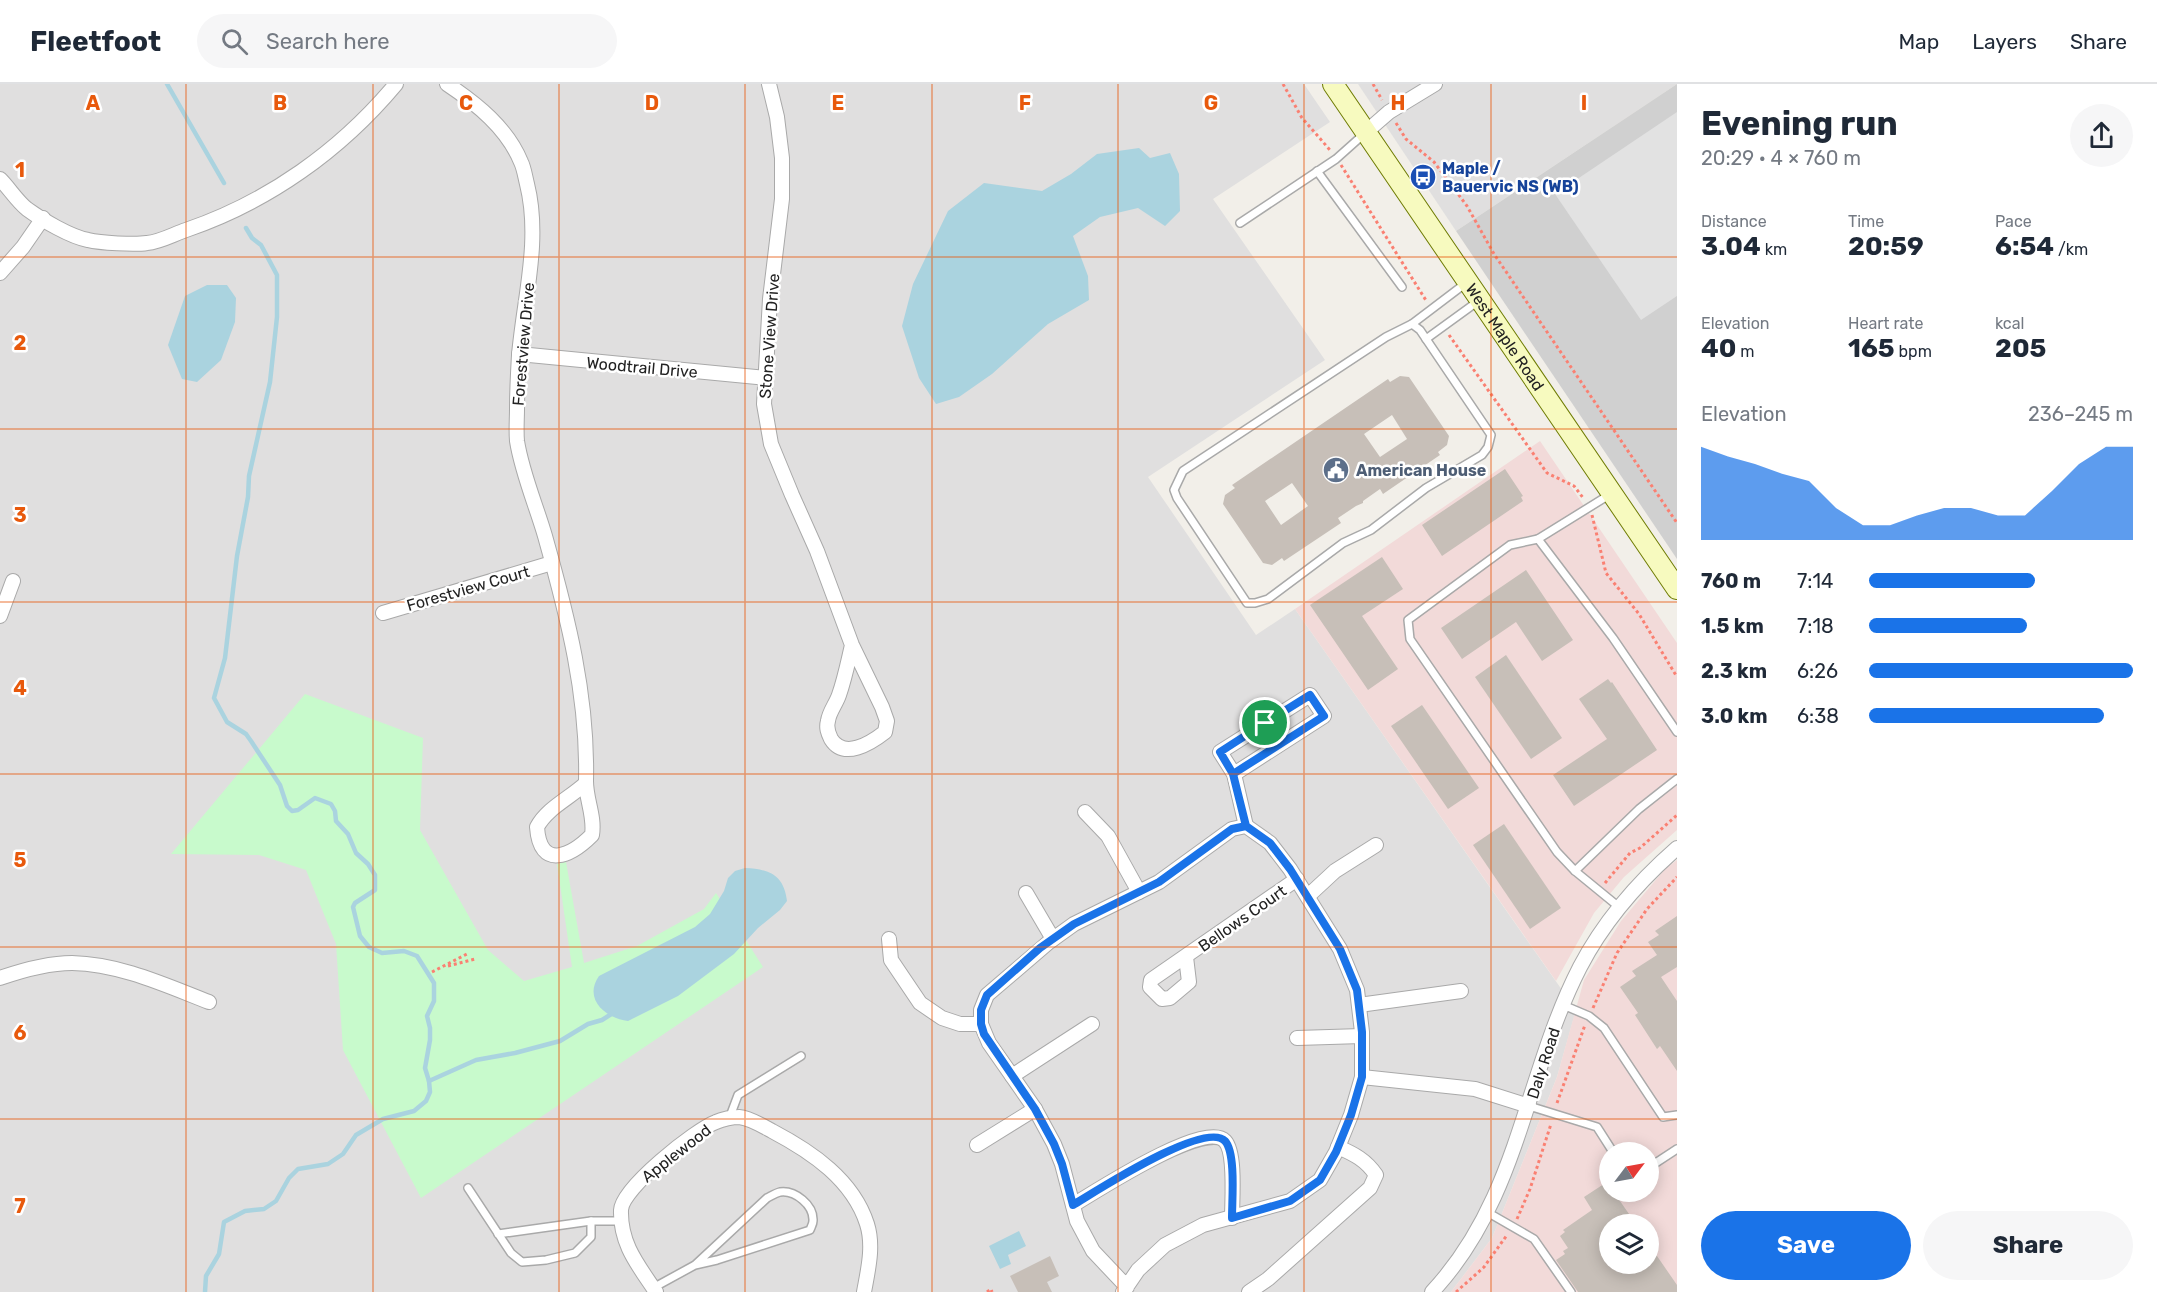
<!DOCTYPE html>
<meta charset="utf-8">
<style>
body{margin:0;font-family:Rubik,sans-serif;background:#f6f6f7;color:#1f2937;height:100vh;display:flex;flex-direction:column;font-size:22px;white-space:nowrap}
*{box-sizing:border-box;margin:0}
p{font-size:20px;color:#747a83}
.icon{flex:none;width:33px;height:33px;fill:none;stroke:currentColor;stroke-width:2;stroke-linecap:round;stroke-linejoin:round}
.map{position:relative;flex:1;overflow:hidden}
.panel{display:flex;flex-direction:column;background:#fff;width:480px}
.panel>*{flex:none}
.needle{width:39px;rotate:58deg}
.buttons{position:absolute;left:1599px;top:1058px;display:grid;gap:12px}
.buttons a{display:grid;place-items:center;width:60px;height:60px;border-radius:50%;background:#fff;box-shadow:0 3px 15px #0003;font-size:30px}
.pin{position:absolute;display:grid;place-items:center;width:51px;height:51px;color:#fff;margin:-26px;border:3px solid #fff;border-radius:50%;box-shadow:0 2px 6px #0007}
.round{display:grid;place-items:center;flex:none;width:63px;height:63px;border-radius:32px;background:#f6f6f7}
.summary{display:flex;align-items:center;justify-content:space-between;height:102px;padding:0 24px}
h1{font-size:33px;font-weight:700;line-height:45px}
.figures{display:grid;grid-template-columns:repeat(3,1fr);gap:9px;height:102px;padding:6px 24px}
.figures div{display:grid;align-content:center}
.figures b{font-size:26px;font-weight:700}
.figures small{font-size:16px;font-weight:400}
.figures p{font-size:16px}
.chart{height:168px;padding:12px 24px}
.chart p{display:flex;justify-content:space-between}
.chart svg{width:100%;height:108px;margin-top:6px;fill:#1a73e8;opacity:.7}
.cta{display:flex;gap:12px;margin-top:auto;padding:12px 24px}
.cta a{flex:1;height:69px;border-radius:36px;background:#1a73e8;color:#fff;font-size:24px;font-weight:700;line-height:69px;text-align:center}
.cta a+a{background:#f6f6f7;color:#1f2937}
ul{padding:0 24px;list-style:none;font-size:20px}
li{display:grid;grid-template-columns:96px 72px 1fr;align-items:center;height:45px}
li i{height:15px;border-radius:8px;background:#1a73e8}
header{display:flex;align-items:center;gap:36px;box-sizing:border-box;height:84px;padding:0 30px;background:#fff;border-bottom:2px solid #e0e1e3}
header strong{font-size:28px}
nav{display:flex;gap:33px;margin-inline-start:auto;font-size:21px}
.search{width:420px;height:54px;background:#f6f6f7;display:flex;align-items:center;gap:15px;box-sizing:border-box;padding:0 21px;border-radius:33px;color:#747a83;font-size:22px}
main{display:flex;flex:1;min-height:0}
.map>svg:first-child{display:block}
.residential{fill:#e0dfdf}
.commercial{fill:#f2dad9;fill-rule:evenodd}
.religious{fill:#d0d0d0}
.park{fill:#c8facc}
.parking{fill:#e2e2e2}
.water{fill:#aad3df}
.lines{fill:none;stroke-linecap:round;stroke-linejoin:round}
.stream{stroke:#aad3df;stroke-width:4.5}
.building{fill:#c7bfb8;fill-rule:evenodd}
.service-casing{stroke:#a9a9a9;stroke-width:10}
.minor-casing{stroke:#a9a9a9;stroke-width:16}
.secondary-casing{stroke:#707d05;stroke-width:22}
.path{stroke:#fa8072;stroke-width:3;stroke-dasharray:3 3;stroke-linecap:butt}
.service{stroke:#fff;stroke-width:7}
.minor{stroke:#fff;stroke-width:14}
.secondary{stroke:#f7fabf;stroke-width:20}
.route-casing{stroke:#fff;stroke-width:12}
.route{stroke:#1a73e8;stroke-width:8}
.grid{fill:none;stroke:#e8590c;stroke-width:1.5;stroke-opacity:0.55}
.labels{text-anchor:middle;stroke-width:5;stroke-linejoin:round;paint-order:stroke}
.transit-label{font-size:16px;font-weight:bold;fill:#164399;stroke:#fff;text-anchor:start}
.street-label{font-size:16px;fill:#222;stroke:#fff}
.service-label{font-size:16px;font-weight:bold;fill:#4e5e75;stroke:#fff;text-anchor:start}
.grid-label{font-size:20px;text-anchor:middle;font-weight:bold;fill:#e8590c;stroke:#fff;stroke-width:5;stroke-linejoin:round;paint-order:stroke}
</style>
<header>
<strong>Fleetfoot</strong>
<div class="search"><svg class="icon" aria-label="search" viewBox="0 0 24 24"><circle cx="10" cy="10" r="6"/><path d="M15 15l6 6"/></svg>Search here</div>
<nav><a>Map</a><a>Layers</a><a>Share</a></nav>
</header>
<main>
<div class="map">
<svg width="1677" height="1208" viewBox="0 0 1677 1208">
<rect width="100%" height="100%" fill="#f2efe9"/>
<g class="residential">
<polygon points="0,0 1304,0 1330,38 1213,115 1325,276 1148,393 1256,551 1295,525 1576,926 1557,993 1492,1154 1451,1208 0,1208"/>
<polygon points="1358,0 1677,0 1456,147"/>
</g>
<g class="commercial">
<polygon points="1540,357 1677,559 1677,746 1624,793 1594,829 1556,897 1295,525"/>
<path d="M1677,776V1208H1451L1492,1154L1557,993L1584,896L1621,837L1665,785ZM1610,1068H1648V1107H1610ZM1610,1140H1648V1179H1610Z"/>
</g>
<polygon class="religious" points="1677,0 1677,475 1456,147"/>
<polygon class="park" points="305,610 423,654 420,746 488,866 524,897 572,883 557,780 566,778 584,879 637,862 704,825 716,809 763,883 421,1114 343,966 336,860 306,786 259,771 171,770"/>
<polygon class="parking" points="1677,28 1677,212 1641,236 1555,110"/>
<g class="water">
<polygon points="1139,64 1150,74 1170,69 1179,90 1180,127 1165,142 1138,124 1100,133 1073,152 1088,192 1089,216 1048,240 992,290 959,313 936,320 919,294 902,242 913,200 948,127 984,99 1042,107 1071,90 1097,70"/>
<polygon points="207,201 227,201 236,214 235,238 221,276 197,298 182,295 168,261 185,212"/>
<path d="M745,784C769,785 784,791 787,817L780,826L758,844L734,870L678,912L628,937C605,934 583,915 599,892L695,843L710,830L724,807L728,794L735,787Z"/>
<polygon points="1019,1147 1026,1162 1008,1171 1011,1180 1000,1185 989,1162"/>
</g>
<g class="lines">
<g class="stream">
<polyline points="167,0 224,99"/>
<polyline points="429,997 476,976 515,969 560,957 588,940 602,936 613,929"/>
<polyline points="205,1208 206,1192 219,1170 224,1138 245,1127 264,1125 276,1117 289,1094 298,1085 328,1080 343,1070 356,1051 383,1035 414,1027 426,1017 430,1008 429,997 425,984 430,956 430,944 427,932 434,917 434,899 417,872 404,867 382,869 369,863 360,852 353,823 355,819 375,806 375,791 368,780 356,769 348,750 336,737 335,727 331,720 315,714 298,726 292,727 287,722 280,701 251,657 246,650 227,638 214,614 225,574 237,472 248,413 249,392 270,298 277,233 277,191 261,161 252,154 246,144"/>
</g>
</g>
<g class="building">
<path d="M1400,292L1409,293L1449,352L1447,361L1438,368L1440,371L1383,410L1380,405L1363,417V419L1356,422L1338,434L1341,439L1284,477L1282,474L1272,481L1263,479L1223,420L1225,411L1235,404L1232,401L1388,295L1390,298ZM1392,331L1407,355L1380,373L1364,350ZM1292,399L1308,422L1281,441L1265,417Z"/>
<polygon points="1505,385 1523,412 1521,413 1523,417 1442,472 1422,441"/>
<polygon points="1382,473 1403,505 1362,532 1398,585 1368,606 1310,521"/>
<polygon points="1526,486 1573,556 1542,577 1516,538 1462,575 1441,544"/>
<polygon points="1506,571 1562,654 1531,675 1475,593"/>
<polygon points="1608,595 1611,599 1612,598 1657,666 1574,722 1553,691 1607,655 1579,615"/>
<polygon points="1422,621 1479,704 1448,725 1391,642"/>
<polygon points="1504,740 1561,824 1530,845 1473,761"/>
<polygon points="1677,832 1677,883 1661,893 1677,917 1677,987 1660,962 1657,965 1635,931 1638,929 1620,903 1636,892 1632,887 1657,871 1648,858 1659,851 1655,847"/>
<polygon points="1607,1098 1610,1107 1613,1107 1636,1140 1610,1140 1610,1179 1648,1179 1648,1159 1677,1201 1677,1208 1578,1208 1556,1176 1565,1170 1563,1167 1568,1164 1560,1152 1565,1148 1563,1146 1592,1126 1584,1113"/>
<polygon points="1050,1172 1059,1192 1047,1198 1052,1208 1018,1208 1010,1192"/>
</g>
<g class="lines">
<defs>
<g id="service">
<polyline points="1317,87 1402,203"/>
<polyline points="1240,139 1336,75 1364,50"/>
<polygon points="1412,240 1420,246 1491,351 1488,363 1482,371 1426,404 1371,446 1343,459 1268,515 1255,519 1247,519 1177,414 1174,406 1183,387 1386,253"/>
<polyline points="1412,240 1466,199"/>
<polyline points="1426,255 1477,218"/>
<polyline points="1609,411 1538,455 1510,461 1408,536 1410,555 1557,768 1575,787 1619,823"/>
<polyline points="1538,455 1613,554 1677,648"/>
<polyline points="1575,787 1639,725 1677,695"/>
<polyline points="1563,921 1589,932 1604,944 1663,1033 1677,1031"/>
<polyline points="1529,1022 1597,1043 1613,1068"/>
<polyline points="729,1035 738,1011 801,972"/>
<polyline points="1648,1084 1677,1065"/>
<polyline points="468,1104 511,1169 522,1178 546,1176 575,1169 591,1153 591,1137 622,1137"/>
<polyline points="1487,1128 1534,1155 1571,1208"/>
<polyline points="498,1150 591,1137"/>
<path d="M653,1204L695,1181L767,1114C771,1112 776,1109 780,1108C795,1106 814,1121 813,1137C813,1140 811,1143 810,1146L717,1176L695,1181"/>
</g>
<g id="minor">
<path d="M447,0C477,20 507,44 521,78C524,84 525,92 527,100C541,156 524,214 519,271C518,288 517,307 517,325C517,335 516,346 517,357C522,389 536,421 545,452C568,534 588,612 586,697C586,716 595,732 592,751C571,772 540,787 537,743C547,724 570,714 586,699"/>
<path d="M769,0L777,33L782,74V115L770,215L764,320L771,360L792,411L817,467L852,561L882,623L887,637L885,648C871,659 844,676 831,655C828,649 826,644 828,637C829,628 836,620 839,611C845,594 848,578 852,561"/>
<polyline points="1366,48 1389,28 1435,0"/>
<path d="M0,95C9,104 17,117 27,125C42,136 71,153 88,156C100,159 135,161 147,159C160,158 174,150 186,146C268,118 340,67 396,0"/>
<polyline points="0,189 23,163 43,134"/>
<polyline points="519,270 766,294"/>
<polyline points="383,529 552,479"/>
<polyline points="0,532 13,497"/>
<polyline points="1234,690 1220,668 1310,611 1324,632 1234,690 1246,742"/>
<polyline points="1085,728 1108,752 1139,808"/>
<polyline points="1026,809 1053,855"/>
<polyline points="1308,812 1335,787 1376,761"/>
<polyline points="889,855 891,876 920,919 942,934 960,940 981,940"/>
<polyline points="1186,873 1189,898 1170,914 1162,915 1150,903 1151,896 1297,795"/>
<path d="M0,894C23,886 47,879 72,879C120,880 165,901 209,918"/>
<polyline points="1359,921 1461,907"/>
<polyline points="1297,954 1362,952"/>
<polyline points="1012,992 1092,940"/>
<polyline points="1362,993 1475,1005 1529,1022"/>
<polyline points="977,1061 1035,1025"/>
<path d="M1073,1121C1095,1108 1205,1036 1225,1057C1236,1069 1232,1116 1232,1134"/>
<path d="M656,1208C638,1181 620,1160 621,1126C622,1104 695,1046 716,1038C722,1035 733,1033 739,1033C750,1034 763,1042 772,1047C812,1068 853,1096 867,1140C874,1162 868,1186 864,1208"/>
<polyline points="1123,1208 1138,1186 1165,1161 1203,1141 1290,1117 1320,1096 1336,1068 1351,1031 1362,993 1362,948 1357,906 1340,865 1290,785 1270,759 1246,742 1232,745 1159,798 1074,840 1049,858 987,911 981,926 981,940 989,959 1035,1025 1054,1060 1062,1080 1077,1137 1093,1167 1127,1203"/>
<path d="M1249,1208L1268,1195L1370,1104L1376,1091C1366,1076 1354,1070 1338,1063"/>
<path d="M1432,1208C1520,1114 1524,992 1580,883C1604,837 1638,798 1677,764"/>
</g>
<g id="secondary">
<path id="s1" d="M1333,0L1677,505"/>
</g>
</defs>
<use href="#service" class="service-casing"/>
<use href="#minor" class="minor-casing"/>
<use href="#secondary" class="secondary-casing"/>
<g class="path">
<polyline points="1283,0 1302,34 1330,66"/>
<polyline points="1373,0 1382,16"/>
<polyline points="1396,39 1406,55 1434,78 1467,122 1494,170 1677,439"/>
<polyline points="1341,81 1427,218"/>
<polyline points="1449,251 1547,389 1574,402 1584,415"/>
<polyline points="1592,431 1606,489 1639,530 1677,593"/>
<polyline points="1605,799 1630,769 1640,764 1677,731"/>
<polyline points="448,882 475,875"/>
<polyline points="432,888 467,870"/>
<polyline points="1593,924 1617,869 1647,825 1677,793"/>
<polyline points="1557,1019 1585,941"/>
<polyline points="1517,1135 1530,1105 1551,1040"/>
<polyline points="987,1208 991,1205 992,1208"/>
<polyline points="1456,1208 1484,1183 1507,1151"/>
</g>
<use href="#service" class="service"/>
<use href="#minor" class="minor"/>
<use href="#secondary" class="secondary"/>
</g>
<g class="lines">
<defs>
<path id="route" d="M1265,639L1220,668L1233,690L1246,742L1232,745L1159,798L1074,840L1040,864L987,911L981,926V940L984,950L1035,1025L1054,1060L1062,1080L1073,1121C1095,1108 1205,1036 1225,1057C1236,1069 1232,1116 1232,1134L1290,1117L1320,1096L1336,1068L1351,1031L1362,993V948L1357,906L1340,865L1290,785L1270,759L1246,742L1233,690L1324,632L1310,611L1265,639"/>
</defs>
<use href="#route" class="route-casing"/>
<use href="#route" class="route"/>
</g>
<path class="grid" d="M186,0V1208M373,0V1208M559,0V1208M745,0V1208M932,0V1208M1118,0V1208M1304,0V1208M1491,0V1208M0,173H1677M0,345H1677M0,518H1677M0,690H1677M0,863H1677M0,1035H1677"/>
<defs>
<symbol id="bus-disc" viewBox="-11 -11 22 22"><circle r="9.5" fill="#1a4fb4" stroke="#fff"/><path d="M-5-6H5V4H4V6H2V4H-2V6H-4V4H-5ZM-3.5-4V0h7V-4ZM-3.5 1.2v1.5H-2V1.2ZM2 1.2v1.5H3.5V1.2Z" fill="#fff"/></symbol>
<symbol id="civic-disc" viewBox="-11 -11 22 22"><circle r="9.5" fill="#5c6f8a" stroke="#fff"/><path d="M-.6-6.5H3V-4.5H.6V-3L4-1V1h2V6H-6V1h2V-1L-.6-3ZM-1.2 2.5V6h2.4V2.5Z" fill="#fff"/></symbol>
</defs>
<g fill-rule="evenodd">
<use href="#bus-disc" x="1408" y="78" width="30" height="30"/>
<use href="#civic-disc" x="1321" y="371" width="30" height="30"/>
</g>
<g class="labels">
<g class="transit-label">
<text x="1442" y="90">Maple /<tspan x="1442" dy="18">Bauervic NS (WB)</tspan></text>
</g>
<g class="street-label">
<text transform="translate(769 252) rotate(-86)" y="6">Stone View Drive</text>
<text dy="6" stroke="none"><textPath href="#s1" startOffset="306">West Maple Road</textPath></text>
<text transform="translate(523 260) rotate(-85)" y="6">Forestview Drive</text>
<text transform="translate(642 283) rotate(5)" y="6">Woodtrail Drive</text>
<text transform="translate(468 504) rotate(-16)" y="6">Forestview Court</text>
<text transform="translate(1242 834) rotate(-35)" y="6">Bellows Court</text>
<text transform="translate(1543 979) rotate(-72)" y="6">Daly Road</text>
<text transform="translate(676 1069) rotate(-38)" y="6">Applewood</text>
</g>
<g class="service-label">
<text x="1356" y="392">American House</text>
</g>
</g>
<g class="grid-label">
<text x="93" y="26">A</text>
<text x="280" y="26">B</text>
<text x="466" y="26">C</text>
<text x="652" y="26">D</text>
<text x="838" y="26">E</text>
<text x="1025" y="26">F</text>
<text x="1211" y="26">G</text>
<text x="1398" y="26">H</text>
<text x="1584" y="26">I</text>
<text x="20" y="93">1</text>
<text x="20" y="266">2</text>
<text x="20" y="438">3</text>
<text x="20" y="611">4</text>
<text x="20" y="783">5</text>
<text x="20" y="956">6</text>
<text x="20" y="1129">7</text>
</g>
</svg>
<div class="buttons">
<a><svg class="needle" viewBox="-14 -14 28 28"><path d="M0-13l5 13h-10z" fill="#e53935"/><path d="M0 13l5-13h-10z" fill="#747a83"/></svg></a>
<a><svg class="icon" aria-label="layers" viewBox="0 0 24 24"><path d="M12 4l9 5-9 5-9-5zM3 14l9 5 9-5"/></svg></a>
</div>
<div class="pin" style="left:1265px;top:639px;background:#1e9e55"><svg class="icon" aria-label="arrive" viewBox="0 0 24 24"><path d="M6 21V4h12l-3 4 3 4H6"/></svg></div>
</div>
<section class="panel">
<div class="summary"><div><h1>Evening run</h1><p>20:29 · 4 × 760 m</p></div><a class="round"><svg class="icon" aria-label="share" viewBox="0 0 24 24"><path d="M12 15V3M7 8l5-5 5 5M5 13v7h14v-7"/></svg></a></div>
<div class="figures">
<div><p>Distance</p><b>3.04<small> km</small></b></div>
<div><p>Time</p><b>20:59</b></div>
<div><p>Pace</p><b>6:54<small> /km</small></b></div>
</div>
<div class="figures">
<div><p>Elevation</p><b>40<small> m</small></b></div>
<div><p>Heart rate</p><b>165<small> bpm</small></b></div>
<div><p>kcal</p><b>205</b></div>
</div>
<div class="chart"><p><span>Elevation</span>236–245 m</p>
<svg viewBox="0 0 160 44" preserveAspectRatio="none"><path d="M0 44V6L10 10L20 13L30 17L40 20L50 31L60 38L70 38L80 34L90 31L100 31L110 34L120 34L130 24L140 13L150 6L160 6V44z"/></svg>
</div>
<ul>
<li><b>760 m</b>7:14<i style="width:63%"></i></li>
<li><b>1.5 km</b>7:18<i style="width:60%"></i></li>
<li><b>2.3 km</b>6:26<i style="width:100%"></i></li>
<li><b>3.0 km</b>6:38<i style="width:89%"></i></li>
</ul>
<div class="cta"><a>Save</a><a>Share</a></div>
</section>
</main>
